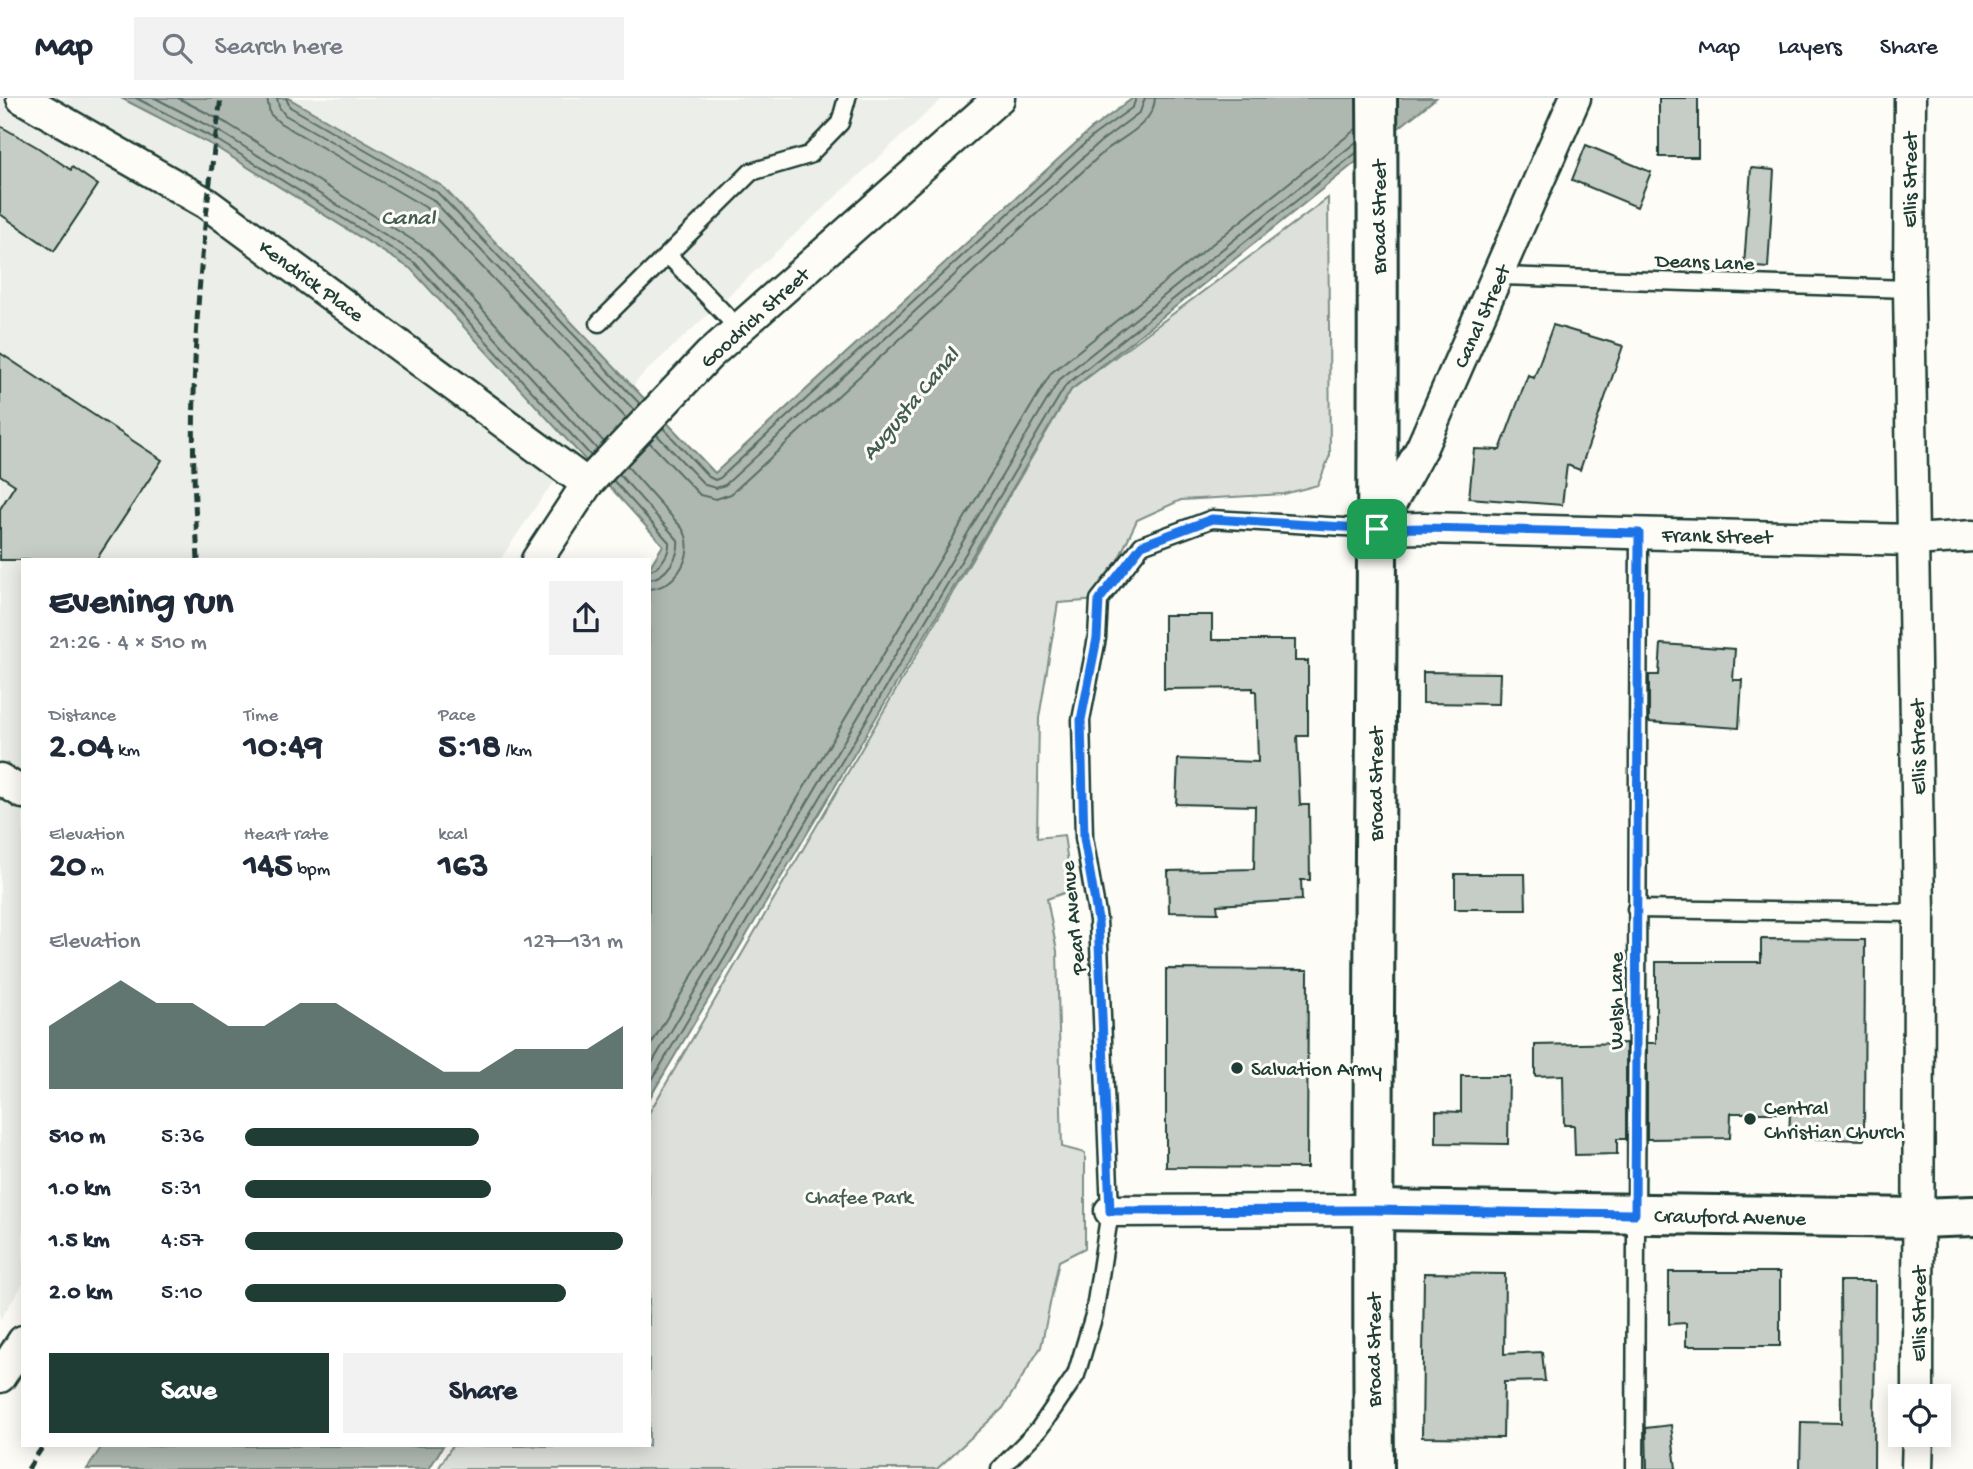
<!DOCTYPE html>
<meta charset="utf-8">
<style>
body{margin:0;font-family:"Gochi Hand",sans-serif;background:#f2f2f3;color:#1f2937;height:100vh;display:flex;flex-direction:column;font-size:26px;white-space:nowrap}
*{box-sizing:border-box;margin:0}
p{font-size:23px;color:#747a83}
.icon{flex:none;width:38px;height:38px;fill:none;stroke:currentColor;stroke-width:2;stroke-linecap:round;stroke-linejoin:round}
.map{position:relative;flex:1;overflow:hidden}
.details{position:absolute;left:21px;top:460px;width:630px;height:889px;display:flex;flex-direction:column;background:#fff;border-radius:0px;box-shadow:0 4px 18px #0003}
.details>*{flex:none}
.controls{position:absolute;left:1888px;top:1286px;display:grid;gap:14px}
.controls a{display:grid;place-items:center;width:63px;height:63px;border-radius:0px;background:#fff;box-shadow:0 4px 18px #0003;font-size:35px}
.pin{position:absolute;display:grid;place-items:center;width:60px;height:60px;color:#fff;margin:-30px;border-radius:14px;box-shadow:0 4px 10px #0006}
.round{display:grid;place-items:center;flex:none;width:74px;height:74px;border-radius:0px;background:#f2f2f3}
.overview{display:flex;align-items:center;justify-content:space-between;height:119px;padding:0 28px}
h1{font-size:38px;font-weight:700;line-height:52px}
.figures{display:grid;grid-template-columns:repeat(3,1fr);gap:10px;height:119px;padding:7px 28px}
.figures div{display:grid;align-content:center}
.figures b{font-size:35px;font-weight:700}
.figures small{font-size:19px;font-weight:400}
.figures p{font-size:19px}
.chart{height:196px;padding:14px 28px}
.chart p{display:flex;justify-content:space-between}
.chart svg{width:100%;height:126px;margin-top:7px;fill:#1f3d34;opacity:.7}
.button{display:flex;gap:14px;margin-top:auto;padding:14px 28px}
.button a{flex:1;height:80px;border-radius:0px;background:#1f3d34;color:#fff;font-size:28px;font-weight:700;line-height:80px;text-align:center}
.button a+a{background:#f2f2f3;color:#1f2937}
ul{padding:0 28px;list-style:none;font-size:23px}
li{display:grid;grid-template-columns:112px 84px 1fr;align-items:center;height:52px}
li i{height:18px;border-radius:9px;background:#1f3d34}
header{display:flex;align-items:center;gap:42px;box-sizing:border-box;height:98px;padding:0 35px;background:#fff;border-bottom:2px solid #e0e1e3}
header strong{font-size:33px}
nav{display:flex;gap:38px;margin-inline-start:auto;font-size:24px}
.search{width:490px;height:63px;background:#f2f2f3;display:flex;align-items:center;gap:18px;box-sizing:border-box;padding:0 24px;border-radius:0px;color:#747a83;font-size:26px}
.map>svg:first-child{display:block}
.built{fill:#eceee9}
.green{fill:#dde0db;stroke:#7e8e88;stroke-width:2}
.water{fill:#aeb8b1;stroke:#75877f;stroke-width:2}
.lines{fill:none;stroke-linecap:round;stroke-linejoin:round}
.shore{stroke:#586e66;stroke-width:2}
.building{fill:#c6cdc7;stroke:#1f3d34;stroke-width:2}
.lane-casing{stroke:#1f3d34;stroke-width:21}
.street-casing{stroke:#1f3d34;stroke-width:35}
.secondary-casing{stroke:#1f3d34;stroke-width:44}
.lane{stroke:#fdfcf7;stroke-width:16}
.street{stroke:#fdfcf7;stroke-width:30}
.secondary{stroke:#fdfcf7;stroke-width:38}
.rail{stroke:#1f3d34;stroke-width:5;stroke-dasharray:10 5;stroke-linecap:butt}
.route-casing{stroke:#fff;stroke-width:14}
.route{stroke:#1a73e8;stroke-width:9}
.poi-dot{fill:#1f3d34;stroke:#fdfcf7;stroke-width:2.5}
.labels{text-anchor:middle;stroke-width:6;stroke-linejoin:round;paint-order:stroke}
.street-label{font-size:21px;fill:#1f3d34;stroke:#fdfcf7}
.poi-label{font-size:21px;fill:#1f3d34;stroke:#fdfcf7;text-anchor:start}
.park-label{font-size:21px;fill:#455e55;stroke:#fdfcf7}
.water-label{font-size:23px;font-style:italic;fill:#435c53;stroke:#fdfcf7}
</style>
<header>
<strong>Map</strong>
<div class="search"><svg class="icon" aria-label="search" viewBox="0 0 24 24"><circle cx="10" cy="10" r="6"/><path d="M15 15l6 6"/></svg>Search here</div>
<nav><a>Map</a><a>Layers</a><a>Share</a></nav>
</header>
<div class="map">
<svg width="1973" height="1371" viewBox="0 0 1973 1371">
<rect width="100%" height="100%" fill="#fdfcf7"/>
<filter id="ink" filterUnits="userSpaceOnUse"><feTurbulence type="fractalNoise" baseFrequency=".0143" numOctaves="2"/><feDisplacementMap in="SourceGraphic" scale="14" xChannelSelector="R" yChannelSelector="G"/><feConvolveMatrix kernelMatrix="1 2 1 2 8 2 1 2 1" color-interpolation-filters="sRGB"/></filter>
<g filter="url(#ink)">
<polygon class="built" points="0,0 943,0 640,279 543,398 500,462 23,462 23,1186 0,1222"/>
<polygon class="green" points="1328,100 1330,357 1318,387 1284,396 1181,402 1137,422 1099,502 1058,505 1039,620 1037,740 1064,737 1072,792 1047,801 1057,853 1062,1049 1085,1055 1085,1150 1059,1163 1041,1249 1003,1310 937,1371 438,1371 452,1348 649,1348 649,1015 1071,292"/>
<g class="water">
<polygon points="121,0 288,0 442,88 715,375 1090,32 1133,0 1436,0 1071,292 649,1001 649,470 663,447 411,171 214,48"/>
<polygon points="102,1348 443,1348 429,1371 87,1371"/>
</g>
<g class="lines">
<g class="shore">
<polyline points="136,0 217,42 415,165 591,358"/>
<polyline points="155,0 222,35 421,159 597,351"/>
<polyline points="178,0 228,26 427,151 604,344"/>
<polyline points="267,0 270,16 280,25 425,109 626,320"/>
<polyline points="277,0 279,9 285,17 432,101 634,312"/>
<polyline points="286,0 290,9 437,94 640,306"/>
<polyline points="663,330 709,379 715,382 720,380 1094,37 1133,9 1136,0"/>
<polyline points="657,337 705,387 716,390 725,387 1100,44 1140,14 1145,0"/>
<path d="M649,344L700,397L716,401L731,396L1106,52C1125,38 1154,25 1155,0"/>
<path d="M627,368L682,430C698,453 677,490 649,491"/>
<path d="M619,376L678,442C680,458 666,480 649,481"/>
<path d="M613,382L669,444C670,455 660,471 649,472"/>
<polyline points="649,950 1051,275 1356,31"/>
<polyline points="649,970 1059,282 1356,44"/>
<polyline points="649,987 1066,287 1356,55"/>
</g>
</g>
<g class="building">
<rect x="1659" y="0" width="39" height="59"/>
<polygon points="0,28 37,49 71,72 72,69 98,87 54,153 0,116"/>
<polygon points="1586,47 1651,74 1637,109 1572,82"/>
<polygon points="1751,70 1774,72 1768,170 1744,168"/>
<polygon points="1553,227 1623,248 1580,372 1567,367 1562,407 1469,400 1474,351 1500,352 1528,277 1534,280"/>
<polygon points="0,255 162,362 96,462 0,462 0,411 15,387 0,377"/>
<polygon points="1164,517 1212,517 1212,542 1295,542 1295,563 1308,563 1308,638 1297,638 1300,707 1309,707 1310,782 1301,782 1302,802 1217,807 1218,815 1169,814 1168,773 1254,771 1255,708 1176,706 1178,661 1258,664 1256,593 1253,593 1253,590 1164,591"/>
<polygon points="1661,546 1735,551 1733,582 1742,582 1739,630 1649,624 1649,577 1659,577"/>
<polygon points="1423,574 1500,575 1499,606 1423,605"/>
<polygon points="1455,776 1525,776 1526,811 1455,811"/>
<polygon points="1761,841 1865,842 1864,1042 1789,1040 1790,1015 1731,1015 1730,1040 1647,1041 1647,945 1656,945 1656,864 1761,864"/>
<polygon points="1166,871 1308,872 1307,1070 1166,1069"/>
<polygon points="1626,945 1626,1041 1617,1041 1617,1056 1575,1057 1574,1027 1564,1027 1563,977 1535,978 1535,947"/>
<polygon points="1461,978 1509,978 1508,1046 1436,1045 1436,1013 1461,1014"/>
<polygon points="1669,1174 1780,1174 1780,1248 1686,1248 1686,1225 1669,1226"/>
<polygon points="1424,1175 1505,1176 1504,1256 1542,1254 1545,1283 1504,1284 1503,1340 1422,1339"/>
<polygon points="1840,1183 1875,1183 1874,1371 1800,1371 1801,1324 1841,1325"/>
<polygon points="1671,1327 1676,1371 1647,1371 1646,1330"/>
</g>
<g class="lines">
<defs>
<g id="lane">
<polyline points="668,157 739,231"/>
<polyline points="1499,178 1909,191"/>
<polyline points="599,225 751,74 809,57 840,25 847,0"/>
<polyline points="1636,811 1919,815"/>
<polyline points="1000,1371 1039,1331 1076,1277 1094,1217 1110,1113 1098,822 1084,740 1081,622 1097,540 1099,502 1142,447 1212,421 1377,431"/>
<polyline points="1635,1371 1639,435"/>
</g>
<g id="street">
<polyline points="22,0 206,105 587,386"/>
<polyline points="1910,0 1909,191 1919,815 1918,1298"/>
<polyline points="1377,431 1424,430 1914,442 1973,438"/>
<polyline points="1377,431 1422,349 1575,0"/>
<polyline points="537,462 587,386 709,257 999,0"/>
<polyline points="0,681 23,695"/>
<polyline points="1110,1113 1372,1112"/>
<polyline points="0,1279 23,1243"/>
<polyline points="1917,1371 1918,1337"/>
</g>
<g id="secondary">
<polyline points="1372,1112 1919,1120 1973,1118"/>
<path d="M1374,1371C1370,914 1381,457 1377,0"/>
</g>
</defs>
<use href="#lane" class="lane-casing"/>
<use href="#street" class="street-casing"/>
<use href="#secondary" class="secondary-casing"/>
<use href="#lane" class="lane"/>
<use href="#street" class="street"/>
<use href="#secondary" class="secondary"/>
<g class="rail">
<path d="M198,462C195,407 192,352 194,297C196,197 207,99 221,0"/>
<polyline points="28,1371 43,1348"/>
</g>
</g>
</g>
<g class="lines" filter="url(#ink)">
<defs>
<polygon id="route" points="1212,421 1377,431 1424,430 1639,435 1635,1116 1372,1112 1110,1113 1098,822 1084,740 1081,622 1097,540 1099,502 1142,447"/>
</defs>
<use href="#route" class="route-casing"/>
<use href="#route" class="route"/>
</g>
<g class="poi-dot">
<circle cx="1237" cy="970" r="7"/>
<circle cx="1750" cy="1021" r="7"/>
</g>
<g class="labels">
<g class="street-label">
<text transform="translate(1909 82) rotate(-90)" y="7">Ellis Street</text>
<text transform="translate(1378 119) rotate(-90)" y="7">Broad Street</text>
<text transform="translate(1705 163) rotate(2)" y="7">Deans Lane</text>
<text transform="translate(312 182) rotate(36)" y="7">Kendrick Place</text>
<text transform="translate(1481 218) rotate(-66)" y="7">Canal Street</text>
<text transform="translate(754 219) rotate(-42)" y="7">Goodrich Street</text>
<text transform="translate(1717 437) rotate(1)" y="7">Frank Street</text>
<text transform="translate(1917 649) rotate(-91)" y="7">Ellis Street</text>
<text transform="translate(1375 686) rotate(-90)" y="7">Broad Street</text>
<text transform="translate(1072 820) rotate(-96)" y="7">Pearl Avenue</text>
<text transform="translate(1615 903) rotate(-90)" y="7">Welsh Lane</text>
<text transform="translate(1730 1118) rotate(1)" y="7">Crawford Avenue</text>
<text transform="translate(1918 1216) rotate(-90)" y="7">Ellis Street</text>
<text transform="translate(1373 1252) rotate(-90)" y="7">Broad Street</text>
</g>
<g class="poi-label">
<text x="1251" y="977">Salvation Army</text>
<text x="1764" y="1016">Central<tspan x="1764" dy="24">Christian Church</tspan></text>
</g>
<g class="park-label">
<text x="859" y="1105">Chafee Park</text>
</g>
<g class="water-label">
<text x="408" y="126">Canal</text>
<text transform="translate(909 305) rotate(-50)" y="8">Augusta Canal</text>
</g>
</g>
</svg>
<div class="controls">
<a><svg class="icon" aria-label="locate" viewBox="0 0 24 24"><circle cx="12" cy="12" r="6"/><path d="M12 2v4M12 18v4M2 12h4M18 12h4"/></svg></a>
</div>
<div class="pin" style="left:1377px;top:431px;background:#1e9e55"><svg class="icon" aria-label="arrive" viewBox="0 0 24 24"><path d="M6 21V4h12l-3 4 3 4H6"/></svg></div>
<section class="details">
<div class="overview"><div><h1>Evening run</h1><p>21:26 · 4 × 510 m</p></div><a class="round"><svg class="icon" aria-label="share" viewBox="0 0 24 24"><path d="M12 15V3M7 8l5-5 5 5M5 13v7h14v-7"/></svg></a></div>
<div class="figures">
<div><p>Distance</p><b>2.04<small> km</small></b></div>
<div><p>Time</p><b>10:49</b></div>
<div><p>Pace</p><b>5:18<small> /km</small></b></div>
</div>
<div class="figures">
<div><p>Elevation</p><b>20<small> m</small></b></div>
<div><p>Heart rate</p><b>145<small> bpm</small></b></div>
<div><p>kcal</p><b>163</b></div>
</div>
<div class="chart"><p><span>Elevation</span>127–131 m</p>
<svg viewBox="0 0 160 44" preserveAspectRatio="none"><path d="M0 44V22L10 14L20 6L30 14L40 14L50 22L60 22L70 14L80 14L90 22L100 30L110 38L120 38L130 30L140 30L150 30L160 22V44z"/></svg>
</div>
<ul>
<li><b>510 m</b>5:36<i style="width:62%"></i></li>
<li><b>1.0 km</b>5:31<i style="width:65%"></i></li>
<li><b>1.5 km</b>4:57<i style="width:100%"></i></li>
<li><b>2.0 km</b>5:10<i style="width:85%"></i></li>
</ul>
<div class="button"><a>Save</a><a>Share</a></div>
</section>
</div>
